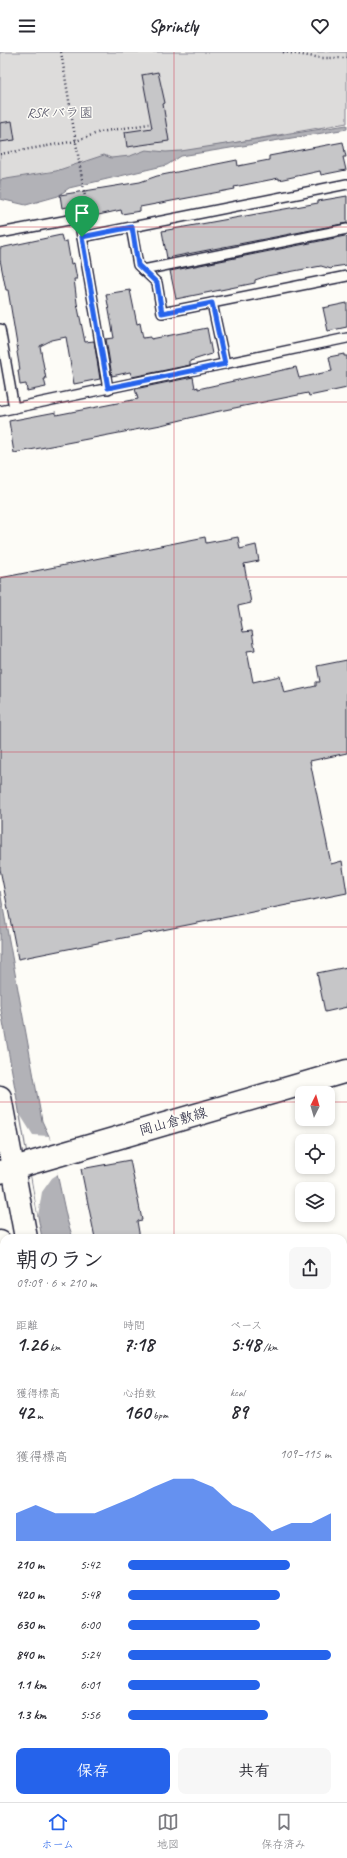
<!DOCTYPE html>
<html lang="ja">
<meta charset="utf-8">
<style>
body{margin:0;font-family:Caveat,"Klee One",sans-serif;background:#f7f7f7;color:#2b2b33;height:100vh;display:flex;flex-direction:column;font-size:15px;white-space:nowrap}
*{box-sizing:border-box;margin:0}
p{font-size:13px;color:#7c7c81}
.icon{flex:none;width:22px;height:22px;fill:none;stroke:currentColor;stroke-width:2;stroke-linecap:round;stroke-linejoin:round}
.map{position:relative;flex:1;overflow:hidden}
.panel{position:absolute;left:0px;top:1182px;width:347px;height:568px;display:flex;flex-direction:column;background:#fff;border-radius:12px 12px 0 0;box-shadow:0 2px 6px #0003}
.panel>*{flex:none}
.needle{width:26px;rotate:5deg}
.fabs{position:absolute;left:295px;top:1034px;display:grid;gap:8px}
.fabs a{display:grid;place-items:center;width:40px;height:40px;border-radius:8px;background:#fff;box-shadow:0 2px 6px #0003;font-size:20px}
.pin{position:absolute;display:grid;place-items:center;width:34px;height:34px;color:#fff;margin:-41px -17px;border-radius:50% 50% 50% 0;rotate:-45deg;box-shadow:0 0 4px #0007}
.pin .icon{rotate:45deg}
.round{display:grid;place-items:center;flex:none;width:42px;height:42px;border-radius:8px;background:#f7f7f7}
.overview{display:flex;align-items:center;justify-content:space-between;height:68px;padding:0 16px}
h1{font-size:22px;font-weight:700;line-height:30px}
.figures{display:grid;grid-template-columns:repeat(3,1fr);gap:6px;height:68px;padding:4px 16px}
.figures div{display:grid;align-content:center}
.figures b{font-size:20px;font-weight:700}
.figures small{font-size:11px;font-weight:400}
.figures p{font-size:11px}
.chart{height:112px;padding:8px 16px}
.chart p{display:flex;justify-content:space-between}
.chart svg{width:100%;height:72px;margin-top:4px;fill:#2563eb;opacity:.7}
.action{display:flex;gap:8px;margin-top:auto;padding:8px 16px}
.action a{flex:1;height:46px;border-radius:8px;background:#2563eb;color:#fff;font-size:16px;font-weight:700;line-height:46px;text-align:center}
.action a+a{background:#f7f7f7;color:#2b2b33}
ul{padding:0 16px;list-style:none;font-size:13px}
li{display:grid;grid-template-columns:64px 48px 1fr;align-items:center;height:30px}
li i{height:10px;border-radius:5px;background:#2563eb}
header{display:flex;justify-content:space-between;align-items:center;height:52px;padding:0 16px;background:#fff;font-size:18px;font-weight:700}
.tabs{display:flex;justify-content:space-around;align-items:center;height:56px;border-top:1px solid #e1e1e2;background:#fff;font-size:11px;color:#7c7c81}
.tabs a{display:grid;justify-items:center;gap:2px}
.tabs .on{color:#2563eb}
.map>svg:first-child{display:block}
.green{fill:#dddcdb;stroke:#807f8b}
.water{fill:#b2b2b7;stroke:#787885}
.pier{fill:#fdfcf7}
.building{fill:#c6c6c8;stroke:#22223b}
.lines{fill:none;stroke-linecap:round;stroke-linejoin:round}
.service-casing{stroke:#22223b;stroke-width:12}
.minor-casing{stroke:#22223b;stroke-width:20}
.secondary-casing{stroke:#22223b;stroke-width:25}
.primary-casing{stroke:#22223b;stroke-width:25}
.path{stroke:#22223b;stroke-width:2.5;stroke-dasharray:1 3;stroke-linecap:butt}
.service{stroke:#fdfcf7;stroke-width:9}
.minor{stroke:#fdfcf7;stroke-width:17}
.secondary{stroke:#fdfcf7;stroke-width:22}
.primary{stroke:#fdfcf7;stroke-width:22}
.route-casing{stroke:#fff;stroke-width:8}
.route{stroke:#2563eb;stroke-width:5}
.grid{fill:none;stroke:#d1495b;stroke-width:1;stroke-opacity:0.55}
.labels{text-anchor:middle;stroke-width:3;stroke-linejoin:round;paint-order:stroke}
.park-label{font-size:14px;fill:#5a5a6b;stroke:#fdfcf7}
.street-label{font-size:14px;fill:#22223b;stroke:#fdfcf7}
</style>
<header><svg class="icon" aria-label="menu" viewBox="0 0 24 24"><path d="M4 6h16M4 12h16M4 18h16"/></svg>Sprintly<svg class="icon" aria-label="heart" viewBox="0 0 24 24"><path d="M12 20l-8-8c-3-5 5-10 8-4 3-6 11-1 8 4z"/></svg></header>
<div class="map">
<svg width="347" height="1750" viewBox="0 0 347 1750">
<rect width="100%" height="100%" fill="#fdfcf7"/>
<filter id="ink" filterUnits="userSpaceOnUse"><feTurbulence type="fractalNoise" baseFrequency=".025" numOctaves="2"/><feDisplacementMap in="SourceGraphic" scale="8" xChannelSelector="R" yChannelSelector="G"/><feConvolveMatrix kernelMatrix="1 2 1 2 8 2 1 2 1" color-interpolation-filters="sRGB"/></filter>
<g filter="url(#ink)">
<polygon class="green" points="0,0 347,0 347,71 0,132"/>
<g class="water">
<polygon points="347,73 347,77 181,104 167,113 69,136 58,144 26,153 0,147 0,128 56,119 104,103 111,106 130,104 146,98 166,100 181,99"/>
<polygon points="0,839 42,1069 49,1084 67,1168 73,1186 42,1186 39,1170 0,953"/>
<polygon points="347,1718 347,1750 209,1750 219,1746 343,1746 343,1719"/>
</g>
<polygon class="pier" points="21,1064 33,1083 49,1084 58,1122 52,1126 42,1140 38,1164"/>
<g class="building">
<polygon points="158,20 165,51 163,52 169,89 127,95 125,80 152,76 142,23"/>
<polygon points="12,69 15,88 0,90 0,71"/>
<polygon points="343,90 346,105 343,105 346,118 321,123 320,119 279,128 279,126 234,135 235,137 140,155 140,159 122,162 121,158 94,164 91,151 62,156 60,143 140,130 157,124 237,108 238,114 269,108 269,104"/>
<polygon points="347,144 347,171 167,206 162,179 318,151 318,149"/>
<polygon points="61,183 63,190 67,189 71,212 74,211 77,227 74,227 77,251 85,290 94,289 100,327 74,332 66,285 52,288 40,294 46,327 44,327 46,335 27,339 26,332 20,333 18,318 20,318 17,300 18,299 8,238 6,238 0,208 0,196"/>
<polygon points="345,184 347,186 347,213 333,215 331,217 321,214 267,224 255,228 255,231 176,247 170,219"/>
<polygon points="130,238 137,272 140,271 143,286 151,285 151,287 207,276 212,302 190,309 190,313 132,325 130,320 112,324 106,287 114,286 106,242"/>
<polygon points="347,251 347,275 328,279 323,256"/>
<polygon points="344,302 344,304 347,304 347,336 309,344 308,341 210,361 161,373 14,401 9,369 56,360 56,363 138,347 135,337 193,325 195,336 198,335 198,337 296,315 299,326 332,319 329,305"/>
<polygon points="205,485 206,491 238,485 240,497 256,493 259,509 244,512 251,551 238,554 243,580 252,579 255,598 247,599 253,630 280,624 284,641 316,634 316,630 320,630 317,614 347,608 347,701 310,709 331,812 342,809 347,841 18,907 0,817 0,526"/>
<polygon points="347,915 347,955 325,960 317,921"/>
<polygon points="130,1108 142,1168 137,1169 140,1186 95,1186 81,1117"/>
</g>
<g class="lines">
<defs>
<g id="service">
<polyline points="131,175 138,213 157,231 162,261 347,224"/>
<polyline points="0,181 79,166 82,185 347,132"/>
<polyline points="82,185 108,337"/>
<polyline points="143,218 347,177"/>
<polyline points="212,251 225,312"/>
<polyline points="0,277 14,356"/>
<polyline points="0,359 347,286"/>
</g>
<g id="minor">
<polyline points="343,1332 347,1331"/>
<polyline points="343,1501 347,1501"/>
<polyline points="343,1674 347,1673"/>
</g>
<polyline id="secondary" points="0,1120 347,1019"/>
<g id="primary">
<polyline points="0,1045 26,1186"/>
<polyline points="0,1190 4,1208"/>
<polyline points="121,1746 122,1750"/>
<polyline points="145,1746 146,1750"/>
</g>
</defs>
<use href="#service" class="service-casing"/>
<use href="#minor" class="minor-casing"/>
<use href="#secondary" class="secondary-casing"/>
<use href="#primary" class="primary-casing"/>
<g class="path">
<polyline points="61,0 87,157"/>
<polyline points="283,0 322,6 347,6"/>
<polyline points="0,102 76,89 100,80 149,72"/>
</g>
<use href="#service" class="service"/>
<use href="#minor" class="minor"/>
<use href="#secondary" class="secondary"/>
<use href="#primary" class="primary"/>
</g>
</g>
<g class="lines" filter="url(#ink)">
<defs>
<polygon id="route" points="132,175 138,213 157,231 162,261 212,251 225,312 108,336 82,185"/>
</defs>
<use href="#route" class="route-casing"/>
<use href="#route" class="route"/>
</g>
<path class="grid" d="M174,0V1186M0,175H347M0,350H347M0,525H347M0,700H347M0,875H347M0,1050H302M328,1050H347M0,1225H4M343,1225H347M0,1400H4M343,1400H347M0,1575H4M343,1575H347M174,1746V1750"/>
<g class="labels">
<g class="park-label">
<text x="60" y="65">RSK バラ園</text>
</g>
<g class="street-label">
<text transform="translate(173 1069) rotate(-16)" y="5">岡山倉敷線</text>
</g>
</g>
</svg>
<div class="fabs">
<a><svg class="needle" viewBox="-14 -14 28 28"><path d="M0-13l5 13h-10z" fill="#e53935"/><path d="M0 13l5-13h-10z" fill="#7c7c81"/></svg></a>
<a><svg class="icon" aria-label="locate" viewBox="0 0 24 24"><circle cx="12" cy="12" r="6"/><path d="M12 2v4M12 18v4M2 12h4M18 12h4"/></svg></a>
<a><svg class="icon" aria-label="layers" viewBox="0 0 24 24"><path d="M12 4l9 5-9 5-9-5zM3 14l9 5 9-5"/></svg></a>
</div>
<div class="pin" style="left:82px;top:185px;background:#1e9e55"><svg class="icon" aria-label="arrive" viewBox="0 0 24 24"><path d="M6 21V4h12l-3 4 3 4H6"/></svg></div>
<section class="panel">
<div class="overview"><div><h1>朝のラン</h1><p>09:09 · 6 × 210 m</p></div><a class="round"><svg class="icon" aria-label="share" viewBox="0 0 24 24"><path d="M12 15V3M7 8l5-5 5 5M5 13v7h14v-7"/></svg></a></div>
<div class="figures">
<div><p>距離</p><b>1.26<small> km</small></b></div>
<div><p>時間</p><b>7:18</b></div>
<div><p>ペース</p><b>5:48<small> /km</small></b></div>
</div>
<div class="figures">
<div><p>獲得標高</p><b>42<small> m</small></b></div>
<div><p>心拍数</p><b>160<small> bpm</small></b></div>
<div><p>kcal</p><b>89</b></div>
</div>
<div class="chart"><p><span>獲得標高</span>109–115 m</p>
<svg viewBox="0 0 160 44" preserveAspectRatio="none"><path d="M0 44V27L10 22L20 27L30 27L40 27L50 22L60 17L70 11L80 6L90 6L100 11L110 22L120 27L130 38L140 33L150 33L160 27V44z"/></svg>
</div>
<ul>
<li><b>210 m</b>5:42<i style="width:80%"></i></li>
<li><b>420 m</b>5:48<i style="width:75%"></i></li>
<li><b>630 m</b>6:00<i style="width:65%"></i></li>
<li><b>840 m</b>5:24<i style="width:100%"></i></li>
<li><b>1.1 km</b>6:01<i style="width:65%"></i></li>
<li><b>1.3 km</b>5:56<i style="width:69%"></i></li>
</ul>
<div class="action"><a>保存</a><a>共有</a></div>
</section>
</div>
<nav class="tabs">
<a class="on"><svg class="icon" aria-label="home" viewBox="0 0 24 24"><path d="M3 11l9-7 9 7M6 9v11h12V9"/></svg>ホーム</a>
<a><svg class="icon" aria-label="map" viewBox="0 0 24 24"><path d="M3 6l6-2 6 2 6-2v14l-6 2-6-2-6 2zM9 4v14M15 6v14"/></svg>地図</a>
<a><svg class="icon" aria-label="saved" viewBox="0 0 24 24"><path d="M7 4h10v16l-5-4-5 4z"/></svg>保存済み</a>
</nav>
